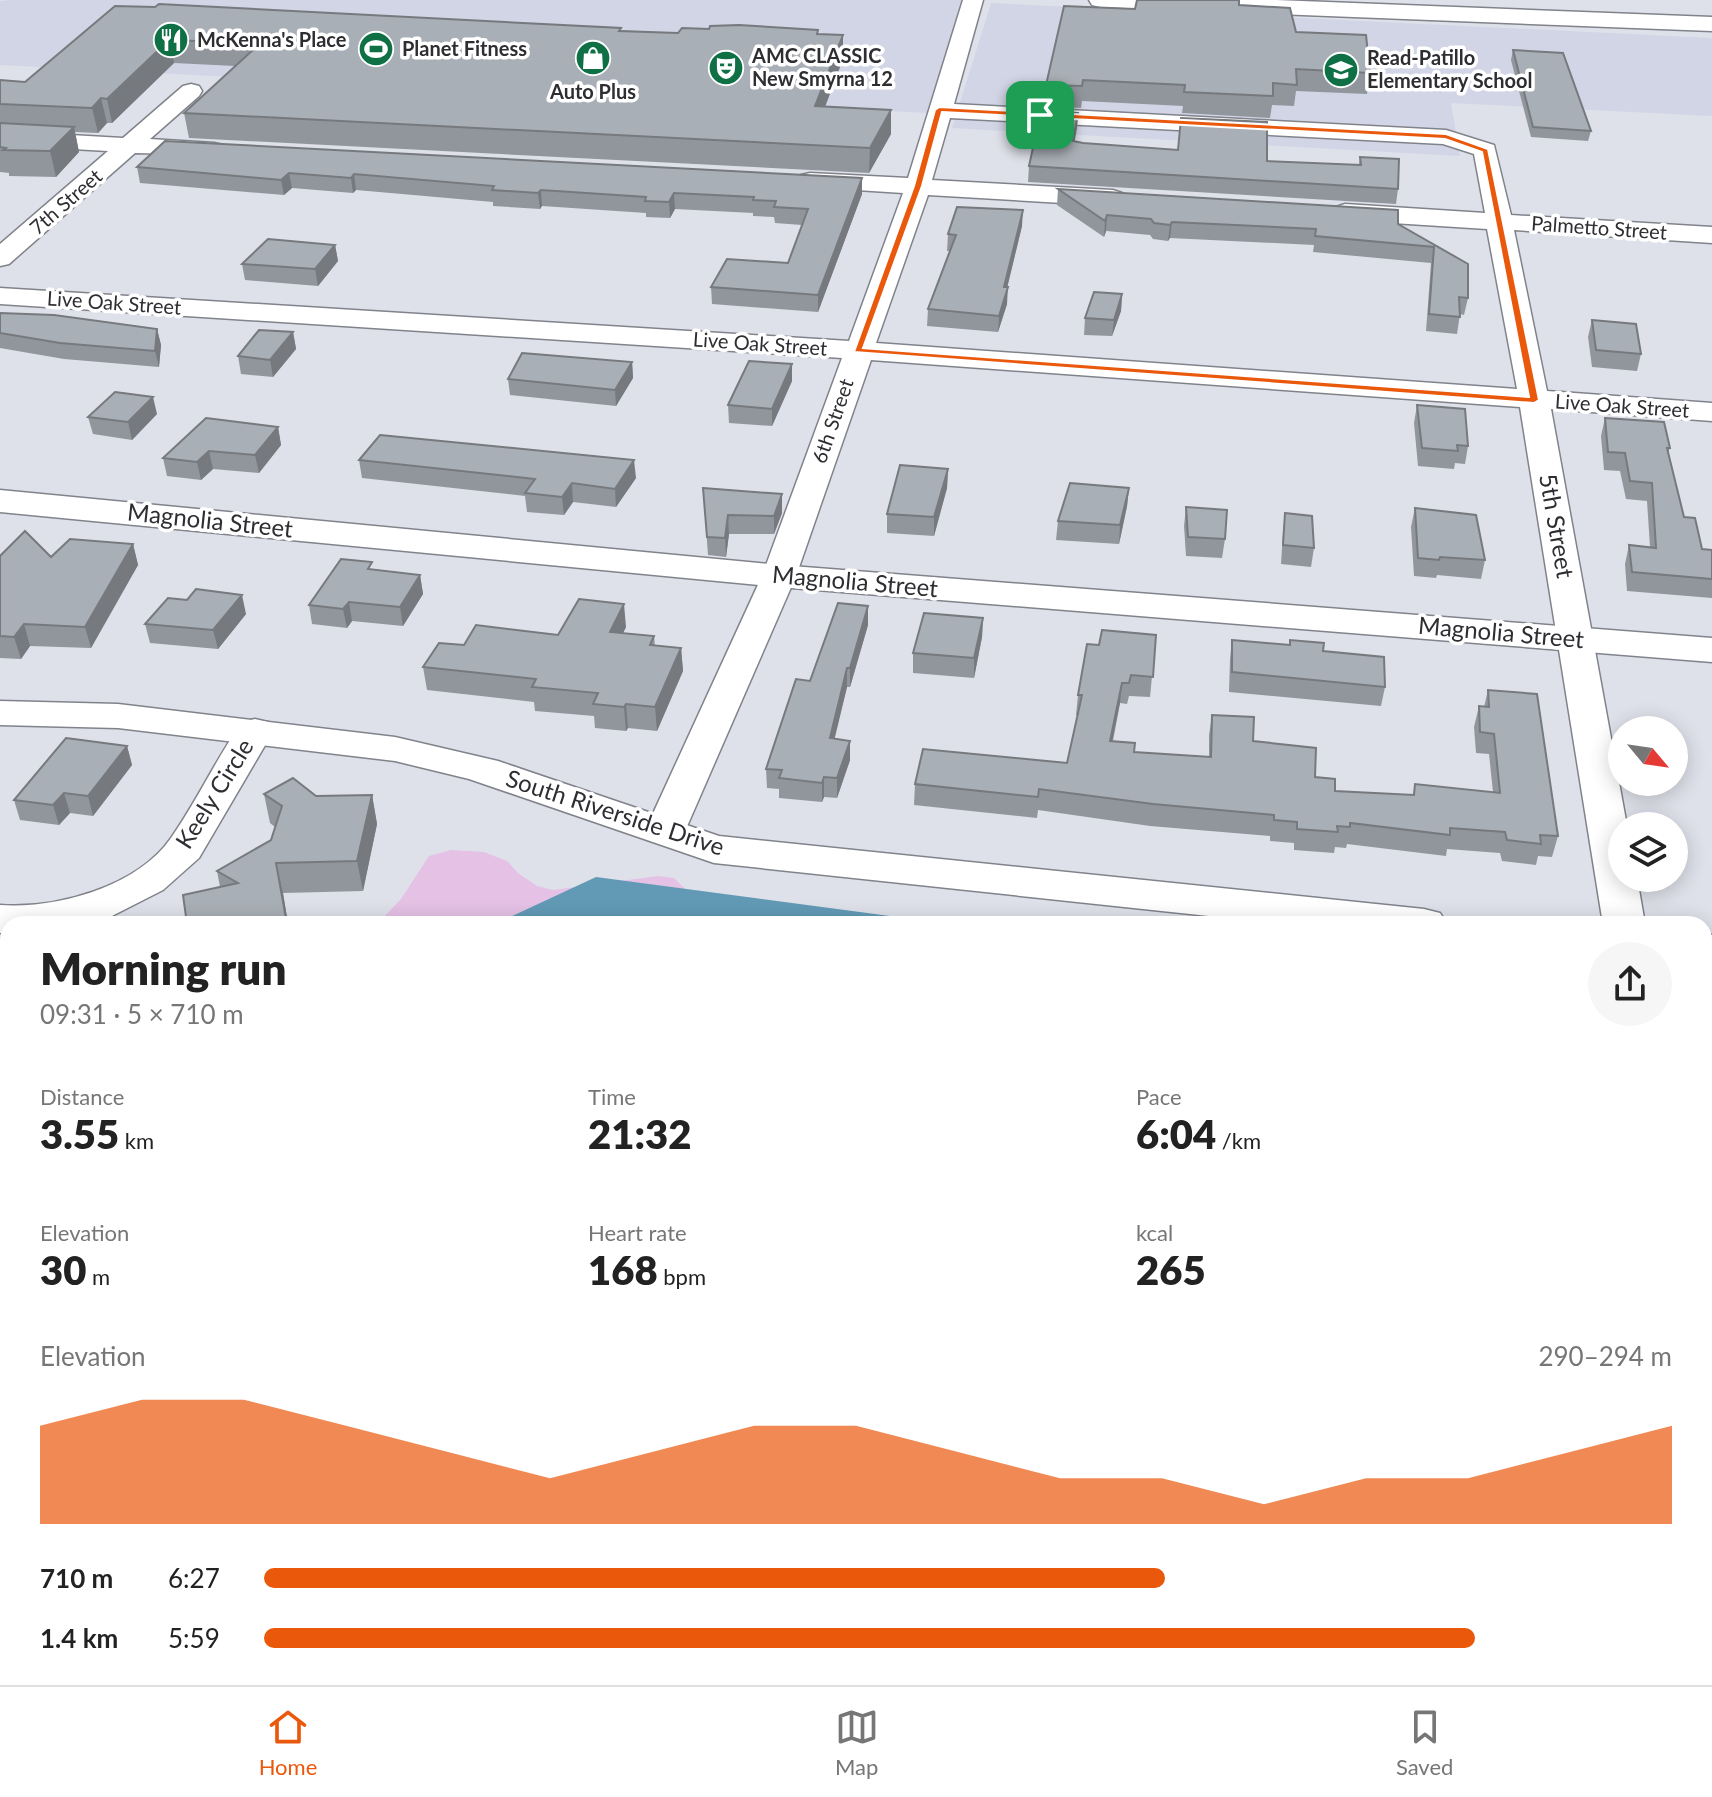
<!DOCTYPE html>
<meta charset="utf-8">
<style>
body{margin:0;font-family:Lato,sans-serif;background:#f6f6f6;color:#222;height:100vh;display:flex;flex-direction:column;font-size:30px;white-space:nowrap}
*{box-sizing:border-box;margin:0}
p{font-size:26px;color:#767676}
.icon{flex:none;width:44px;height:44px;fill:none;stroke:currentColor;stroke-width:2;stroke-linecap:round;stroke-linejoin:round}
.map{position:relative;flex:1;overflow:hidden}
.sheet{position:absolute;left:0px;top:916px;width:1712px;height:770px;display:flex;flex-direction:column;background:#fff;border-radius:24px 24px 0 0;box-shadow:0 4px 20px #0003}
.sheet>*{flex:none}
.needle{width:52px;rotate:119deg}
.fabs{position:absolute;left:1608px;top:716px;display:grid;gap:16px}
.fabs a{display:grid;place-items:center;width:80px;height:80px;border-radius:50%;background:#fff;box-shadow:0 4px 20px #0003;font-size:40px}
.pin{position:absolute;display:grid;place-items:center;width:68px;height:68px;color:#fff;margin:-34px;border-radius:16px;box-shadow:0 4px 12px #0006}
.round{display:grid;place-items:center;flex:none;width:84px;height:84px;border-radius:42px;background:#f6f6f6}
.overview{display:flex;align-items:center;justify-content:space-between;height:136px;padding:0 40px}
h1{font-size:44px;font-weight:800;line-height:60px}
.stats{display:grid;grid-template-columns:repeat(3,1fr);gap:12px;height:136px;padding:8px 40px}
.stats div{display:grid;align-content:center}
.stats b{font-size:40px;font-weight:800}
.stats small{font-size:22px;font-weight:400}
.stats p{font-size:22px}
.chart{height:224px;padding:16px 40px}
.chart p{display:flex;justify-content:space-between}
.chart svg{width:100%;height:144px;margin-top:8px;fill:#ea580c;opacity:.7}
ul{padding:0 40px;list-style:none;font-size:26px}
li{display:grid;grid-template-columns:128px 96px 1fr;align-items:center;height:60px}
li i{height:20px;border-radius:10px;background:#ea580c}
.dock{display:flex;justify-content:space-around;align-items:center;height:112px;border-top:2px solid #e0e0e0;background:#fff;font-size:22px;color:#767676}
.dock a{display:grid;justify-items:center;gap:4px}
.dock .selected{color:#ea580c}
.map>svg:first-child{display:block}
.built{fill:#d2d5e5}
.green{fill:#e4c1e5}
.water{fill:#629ab6}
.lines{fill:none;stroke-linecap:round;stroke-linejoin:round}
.minor-casing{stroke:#81838b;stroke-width:3}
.tertiary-casing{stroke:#81838b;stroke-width:3}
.primary-casing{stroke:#81838b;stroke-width:3}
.minor{fill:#fff;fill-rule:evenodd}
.tertiary{fill:#fff;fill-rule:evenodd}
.primary{fill:#fff;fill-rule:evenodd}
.wall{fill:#91969d}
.shaded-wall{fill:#767a7f}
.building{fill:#a9afb6;stroke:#767a7f;stroke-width:2}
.route{fill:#ea580c;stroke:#fff;stroke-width:2;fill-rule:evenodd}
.labels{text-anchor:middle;stroke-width:7;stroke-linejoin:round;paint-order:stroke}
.far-poi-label{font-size:20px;font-weight:bold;fill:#2e2e32;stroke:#fff;text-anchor:start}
.far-street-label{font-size:20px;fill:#2e2e32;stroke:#fff}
.street-label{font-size:24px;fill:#2e2e32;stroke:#fff}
</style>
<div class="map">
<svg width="1712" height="1685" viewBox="0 0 1712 1685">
<rect width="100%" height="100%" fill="#dfe1ea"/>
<g class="built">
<polygon points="963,0 927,113 0,65 0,1 11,0"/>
<polygon points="991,3 1712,38 1712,116 1451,103 1460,156 952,128"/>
</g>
<g class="green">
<polygon points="451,850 484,852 507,861 518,873 537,886 553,890 658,876 674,878 693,897 520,924 377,924 401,899 429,856"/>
<polygon points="8,1106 8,1249 0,1248 0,1110"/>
<polygon points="1704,1432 1712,1472 1712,1685 536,1685 536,1678 1704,1678"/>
</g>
<g class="water">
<polygon points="596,877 950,924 495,924"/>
<polygon points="1704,999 1712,1000 1712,1109 1704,1069"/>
<polygon points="0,1252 8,1253 8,1678 553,1678 553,1685 0,1685"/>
</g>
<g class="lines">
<defs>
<g id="minor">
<path d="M963,0H983L954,104L1446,130L1494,145L1511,215L1712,227V243L1514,230L1547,391L1712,403V421L1551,409L1627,826H1622V878H1637L1645,924H1603L1520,407L871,360L796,576L685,831L679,840L665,843L651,840L645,831L762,576L842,358L0,304V288L849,341L903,193L810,187L801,185L798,180L801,175L810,173L908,178ZM950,118L1443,144L1474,154L1485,213L1345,204L1336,207L1332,212L1336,217L1345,220L1487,229L1517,389L876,343L928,195L1113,206L1122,203L1126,198L1122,193L1113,190L932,180Z"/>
<polygon points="191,84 199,86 202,91 199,96 150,139 214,143 223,145 226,150 223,155 135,153 9,264 0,266 0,244 108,151 0,145 0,131 123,138 183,86"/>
<path d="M255,719L268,722L274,730L199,858L163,890L112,916L78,924H8V933H0V905C56,909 137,887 171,838C197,801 216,759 242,722Z"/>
<polygon points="1704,1287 1712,1290 1712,1366 1704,1363"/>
</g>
<g id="tertiary">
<polygon points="0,490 779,565 1712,638 1712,662 779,587 0,512"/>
<polygon points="0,701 118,704 395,737 498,761 719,836 1424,909 1440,913 1447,924 1283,924 714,863 469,779 395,761 118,728 0,725"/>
<rect x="1704" y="935" width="8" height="32"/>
</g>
<polygon id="primary" points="1089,0 1276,0 1712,17 1712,31 1100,7 1092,5"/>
</defs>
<use href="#minor" class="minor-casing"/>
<use href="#tertiary" class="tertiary-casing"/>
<use href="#primary" class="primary-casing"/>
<use href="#minor" class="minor"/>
<use href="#tertiary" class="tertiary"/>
<use href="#primary" class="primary"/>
</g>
<g class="wall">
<polygon points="1239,5 1296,32 1370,73 1367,94 1296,91 1294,106 1272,105 1270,118 1182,113 1183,106 1082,101 1081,108 1045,106 1046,85 1135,9"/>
<polygon points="115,6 678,33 818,34 843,59 825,106 891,110 891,134 869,173 189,138 184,113 235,66 174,63 112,123 107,123 98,133 75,132 79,152 56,177 9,176 9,173 0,172 0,80 25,82"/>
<polygon points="1513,50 1591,131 1588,141 1531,137 1511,60"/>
<polygon points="1078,113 1074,141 1083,143 1267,161 1359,165 1360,157 1398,189 1396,204 1028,182 1029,166"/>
<polygon points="165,141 862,194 818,312 712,304 711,287 788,263 802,225 775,223 774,217 753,216 753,213 675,209 670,218 646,217 646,213 542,206 540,209 493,206 493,202 356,190 353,193 292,188 284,195 140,183 137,167"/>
<polygon points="1058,189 1398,224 1468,264 1468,298 1464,315 1460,314 1457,334 1426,331 1431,263 1313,252 1314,245 1170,238 1168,241 1153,239 1150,235 1106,231 1104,237 1057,205"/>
<polygon points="1022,226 1007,287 1007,304 998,332 927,326 928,309 950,251 947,251 948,234"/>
<polygon points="335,245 338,261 318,286 245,280 242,264"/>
<polygon points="1122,294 1121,311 1112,336 1084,335 1085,318"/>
<polygon points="0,313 157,329 161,345 159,367 64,359 0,348"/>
<polygon points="1592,320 1641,354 1637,371 1592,367 1588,337"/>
<polygon points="293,332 296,349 273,377 241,374 238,356"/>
<polygon points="632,362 633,378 616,406 510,395 508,379"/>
<polygon points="792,364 792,381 772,426 729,423 728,405"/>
<polygon points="1417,405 1468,446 1465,464 1455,463 1454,469 1418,466 1414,423"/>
<polygon points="157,414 132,440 93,434 88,417"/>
<polygon points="1605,418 1670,448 1668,453 1684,517 1702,549 1712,550 1712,598 1627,591 1625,564 1629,545 1650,547 1647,501 1626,499 1620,471 1604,470 1601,436"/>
<polygon points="278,427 281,445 259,473 213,469 201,480 167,476 163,458"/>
<polygon points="359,460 636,478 616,507 573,502 564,515 527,512 525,496 362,478"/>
<polygon points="948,469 947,488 934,536 887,533 887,514"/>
<polygon points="703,488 782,513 774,534 729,534 726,557 708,555"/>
<polygon points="1129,488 1127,506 1119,544 1056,540 1058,521"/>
<polygon points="1186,507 1225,539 1222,558 1186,556 1184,526"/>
<polygon points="1415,508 1485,560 1481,579 1437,575 1436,578 1414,576 1411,527"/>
<polygon points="1285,513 1314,548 1311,567 1281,564 1283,532"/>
<polygon points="133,544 138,565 91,648 30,646 21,659 0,658 0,556 51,557"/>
<polygon points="373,570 420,575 423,594 403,626 352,621 347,628 312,624 309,605"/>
<polygon points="246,614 218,649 150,643 145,624"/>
<polygon points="983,618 982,637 974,678 913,673 913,653"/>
<polygon points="868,625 850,687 847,687 834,739 850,741 850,760 837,798 824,797 822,802 779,798 779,789 767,788 766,769"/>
<polygon points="626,627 623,633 654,636 655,646 681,648 683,671 657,731 628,728 626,731 595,728 594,716 535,711 534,702 427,690 423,667 464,645"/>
<polygon points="1156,635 1150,697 1129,696 1127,704 1120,703 1113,741 1134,752 1209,757 1209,735 1212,715 1253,741 1315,777 1335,791 1413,795 1415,784 1493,792 1489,754 1476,753 1474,727 1479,706 1484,707 1488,690 1558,836 1552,857 1538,856 1536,865 1502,861 1500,853 1447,849 1446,856 1347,844 1346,848 1335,847 1334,853 1294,850 1294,843 1270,841 1270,836 1150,826 1038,810 1037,818 914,805 915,784 1067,763 1078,716 1076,715 1078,695 1099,645"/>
<polygon points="1232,640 1385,687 1381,706 1229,692 1230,659"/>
<polygon points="127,746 132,765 93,816 70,813 59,825 20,820 14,800"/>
<polygon points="264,794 316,796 372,795 377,824 363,891 283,893 288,924 187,924 220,887 217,871 271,840 275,827 270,823"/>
</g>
<g class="shaded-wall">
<polygon points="843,35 843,59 816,131 815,106"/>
<polygon points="169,40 174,63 112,123 107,99"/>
<polygon points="101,98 107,123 98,133 92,108"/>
<polygon points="891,110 891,134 869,173 870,148"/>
<polygon points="1078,113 1077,128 1072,156 1073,141"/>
<polygon points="74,127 79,152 56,177 50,151"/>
<polygon points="289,173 292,188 284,195 281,180"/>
<polygon points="354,174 356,190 353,193 351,178"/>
<polygon points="862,178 862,194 818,312 818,295"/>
<polygon points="541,190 542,206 540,209 538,193"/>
<polygon points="674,193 675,209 670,218 669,202"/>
<polygon points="1023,210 1022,226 1004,301 1008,287 1007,304 998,332 999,316 1004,287"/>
<polygon points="1107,215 1106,231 1104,237 1105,221"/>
<polygon points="1172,222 1170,238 1168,241 1170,225"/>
<polygon points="335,245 338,261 318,286 315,269"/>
<polygon points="1122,294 1121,311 1112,336 1114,320"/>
<polygon points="157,329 161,345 159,367 155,351"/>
<polygon points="293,332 296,349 273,377 270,360"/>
<polygon points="632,362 633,378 616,406 615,390"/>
<polygon points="792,364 792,381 772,426 772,409"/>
<polygon points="153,397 157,414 132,440 128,422"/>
<polygon points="278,427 281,445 259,473 255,455"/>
<polygon points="209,451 213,469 201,480 197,462"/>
<polygon points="634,460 636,478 616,507 615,489"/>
<polygon points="948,469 947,488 934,536 934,517"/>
<polygon points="572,483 573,502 564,515 562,497"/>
<polygon points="1129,488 1127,506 1119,544 1120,525"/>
<polygon points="782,494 782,513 774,534 774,516"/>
<polygon points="728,515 729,534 726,557 725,538"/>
<polygon points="133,544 138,565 91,648 85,627"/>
<polygon points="420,575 423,594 403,626 400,607"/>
<polygon points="242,595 246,614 218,649 213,630"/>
<polygon points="349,602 352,621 347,628 343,609"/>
<polygon points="624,604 626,627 612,655 610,632"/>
<polygon points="868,606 868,625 850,687 850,668"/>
<polygon points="983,618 982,637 974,678 974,658"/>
<polygon points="24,624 30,646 21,659 14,637"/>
<polygon points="681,648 683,671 657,731 655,707"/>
<polygon points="847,668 847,687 830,758 830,738"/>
<polygon points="1122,683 1120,703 1108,761 1110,741"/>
<polygon points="626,704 628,728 626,731 624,707"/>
<polygon points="850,741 850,760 837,798 837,778"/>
<polygon points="127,746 132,765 93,816 88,796"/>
<polygon points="824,777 824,797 822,802 822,783"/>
<polygon points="64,793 70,813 59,825 53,805"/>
<polygon points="372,795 377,824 363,891 357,861"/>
<polygon points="276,863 283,893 288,924 287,924"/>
<polygon points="8,1038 8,1061 0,1064 0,1041"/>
</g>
<g class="building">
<polygon points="1137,0 1239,0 1239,5 1290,8 1296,32 1366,35 1370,73 1296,69 1297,85 1273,83 1273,96 1184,92 1185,85 1083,80 1082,86 1046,85 1064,6 1135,9"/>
<polygon points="159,4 621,28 619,31 678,33 682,28 709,29 710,26 739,25 818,30 817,34 843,35 815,106 891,110 870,148 184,113 255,48 245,48 250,43 169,40 107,99 101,98 92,108 0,104 0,80 25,82 115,6 155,7"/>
<polygon points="1513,50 1563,53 1591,131 1533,127"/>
<polygon points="1041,111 1078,113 1073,141 1083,143 1178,150 1181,118 1267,122 1267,161 1361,165 1360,157 1399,159 1398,189 1029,166"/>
<polygon points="0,123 74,127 50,151 3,150 6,148 0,147"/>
<polygon points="165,141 862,178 818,295 711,287 727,259 788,263 808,209 774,207 776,201 753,200 754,197 674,193 669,202 645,201 646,197 541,190 538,193 492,190 494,186 354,174 351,178 289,173 281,180 137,167"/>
<polygon points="1058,189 1398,210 1398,224 1468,264 1468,298 1459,297 1460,317 1429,314 1434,247 1315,236 1316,229 1172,222 1170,225 1154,223 1151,219 1107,215 1105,221"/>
<polygon points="957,207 1023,210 1004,287 1008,287 999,316 928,309 956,235 948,234"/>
<polygon points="268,239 335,245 315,269 242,264"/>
<polygon points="1094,292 1122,294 1114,320 1085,318"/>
<polygon points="0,313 54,315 157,329 155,351 60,343 0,333"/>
<polygon points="1592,320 1636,324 1641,354 1596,350"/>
<polygon points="259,330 293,332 270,360 238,356"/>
<polygon points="522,353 632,362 615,390 508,379"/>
<polygon points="749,361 792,364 772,409 728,405"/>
<polygon points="115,392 153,397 128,422 88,417"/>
<polygon points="1417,405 1465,409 1468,446 1457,445 1458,451 1422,448"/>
<polygon points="206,418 278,427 255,455 209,451 197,462 163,458"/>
<polygon points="1605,418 1664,422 1670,448 1667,448 1684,517 1695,518 1702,549 1712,550 1712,579 1632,572 1629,545 1656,548 1652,483 1630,481 1625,453 1608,452"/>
<polygon points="380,435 634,460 615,489 572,483 562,497 525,493 535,479 359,460"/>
<polygon points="900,465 948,469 934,517 887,514"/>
<polygon points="1070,483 1129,488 1120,525 1058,521"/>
<polygon points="703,488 782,494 774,516 728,515 725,538 707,537"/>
<polygon points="1186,507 1227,510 1225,539 1188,537"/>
<polygon points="1415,508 1476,515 1485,560 1440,557 1439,560 1418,558"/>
<polygon points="1285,513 1312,516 1314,548 1283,545"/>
<polygon points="25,531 51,557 70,539 133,544 85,627 24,624 14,637 0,636 0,556"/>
<polygon points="341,559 372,562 368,569 420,575 400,607 349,602 343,609 309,605"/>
<polygon points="196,589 242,595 213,630 145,624 168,598 187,600"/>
<polygon points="579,599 624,604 610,632 654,636 650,645 681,648 655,707 626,704 624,707 593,704 598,693 532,687 536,679 423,667 439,643 464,645 476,625 558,635"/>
<polygon points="838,603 868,606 850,668 847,668 830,738 850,741 837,778 824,777 822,783 779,778 782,770 766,769 796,679 810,681"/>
<polygon points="924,613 983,618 974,658 913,653"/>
<polygon points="1102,630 1156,635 1153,677 1131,675 1129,683 1122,683 1110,741 1135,743 1134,752 1211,757 1212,715 1254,717 1253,741 1316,748 1315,777 1335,779 1335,791 1414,795 1415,784 1500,793 1494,734 1480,732 1479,706 1489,707 1488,690 1537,694 1558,836 1540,835 1541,844 1507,840 1505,832 1450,828 1450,835 1350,823 1350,827 1337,826 1338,832 1297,829 1297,822 1274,820 1274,815 1153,804 1039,789 1038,797 915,784 923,749 1067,763 1082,695 1078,695 1087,644 1099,645"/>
<polygon points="1232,640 1290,645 1290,640 1324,643 1323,651 1384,657 1385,687 1232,672"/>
<polygon points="66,738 127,746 88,796 64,793 53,805 14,800"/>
<polygon points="293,778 316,796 372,795 357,861 276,863 287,924 187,924 183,895 238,883 217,871 271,840 282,806 264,794"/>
<polygon points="8,975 8,1038 0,1041 0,978"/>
</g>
<path class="route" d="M939,107L1446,134L1488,149L1539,400L1534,403L854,352L914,186L935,110ZM942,112L1445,139L1482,152L1529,397L863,348L922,186Z"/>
<defs>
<symbol id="restaurant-disc" viewBox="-11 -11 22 22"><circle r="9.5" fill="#0f7046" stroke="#fff"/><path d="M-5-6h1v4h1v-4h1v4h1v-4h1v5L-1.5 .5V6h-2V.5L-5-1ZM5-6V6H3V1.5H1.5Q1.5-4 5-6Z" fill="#fff"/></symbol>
<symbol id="stadium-disc" viewBox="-11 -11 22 22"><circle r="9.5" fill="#0f7046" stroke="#fff"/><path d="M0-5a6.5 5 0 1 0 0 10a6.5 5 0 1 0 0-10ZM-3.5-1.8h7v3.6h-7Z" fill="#fff"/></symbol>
<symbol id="shop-disc" viewBox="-11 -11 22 22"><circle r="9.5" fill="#0f7046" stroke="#fff"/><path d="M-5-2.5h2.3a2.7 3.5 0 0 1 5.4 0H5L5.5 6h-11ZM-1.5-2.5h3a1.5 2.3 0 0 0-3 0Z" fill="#fff"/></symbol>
<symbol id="theatre-disc" viewBox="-11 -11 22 22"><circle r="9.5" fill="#0f7046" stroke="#fff"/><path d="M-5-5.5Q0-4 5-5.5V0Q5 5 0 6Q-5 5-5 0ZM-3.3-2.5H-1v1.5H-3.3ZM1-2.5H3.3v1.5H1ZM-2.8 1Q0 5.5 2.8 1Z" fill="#fff"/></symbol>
<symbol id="school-disc" viewBox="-11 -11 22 22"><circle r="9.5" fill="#0f7046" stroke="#fff"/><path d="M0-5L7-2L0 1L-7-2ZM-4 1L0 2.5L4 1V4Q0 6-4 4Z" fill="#fff"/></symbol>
</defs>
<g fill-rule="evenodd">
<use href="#restaurant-disc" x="151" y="20" width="40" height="40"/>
<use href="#stadium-disc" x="356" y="29" width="40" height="40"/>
<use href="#shop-disc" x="573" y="38" width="40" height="40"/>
<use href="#theatre-disc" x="706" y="48" width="40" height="40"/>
<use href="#school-disc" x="1321" y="50" width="40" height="40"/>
</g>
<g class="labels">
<g class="far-poi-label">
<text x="197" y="47">McKenna's Place</text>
<text x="402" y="56">Planet Fitness</text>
<text x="752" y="63">AMC CLASSIC<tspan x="752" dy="23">New Smyrna 12</tspan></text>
<text x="1367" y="65">Read-Patillo<tspan x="1367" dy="23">Elementary School</tspan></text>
<text x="593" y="99" text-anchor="middle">Auto Plus</text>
</g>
<g class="far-street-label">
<text transform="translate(66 202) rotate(-41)" y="7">7th Street</text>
<text transform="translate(1599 228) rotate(4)" y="7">Palmetto Street</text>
<text transform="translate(114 303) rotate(4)" y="7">Live Oak Street</text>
<text transform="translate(760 344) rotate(4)" y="7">Live Oak Street</text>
<text transform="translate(1622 406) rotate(4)" y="7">Live Oak Street</text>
<text transform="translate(833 421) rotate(-71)" y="7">6th Street</text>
</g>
<g class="street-label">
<text transform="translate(210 521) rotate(6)" y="8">Magnolia Street</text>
<text transform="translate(1556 526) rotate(80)" y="8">5th Street</text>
<text transform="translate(855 582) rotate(5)" y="8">Magnolia Street</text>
<text transform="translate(1501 633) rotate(5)" y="8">Magnolia Street</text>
<text transform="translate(215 794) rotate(-58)" y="8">Keely Circle</text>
<text transform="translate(615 813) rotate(18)" y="8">South Riverside Drive</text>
</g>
</g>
</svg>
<div class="fabs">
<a><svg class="needle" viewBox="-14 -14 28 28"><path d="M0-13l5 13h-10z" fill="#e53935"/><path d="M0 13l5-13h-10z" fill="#767676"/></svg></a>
<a><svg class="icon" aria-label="layers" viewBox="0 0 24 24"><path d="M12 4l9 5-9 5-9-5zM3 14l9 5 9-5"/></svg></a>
</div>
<div class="pin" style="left:1040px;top:115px;background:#1e9e55"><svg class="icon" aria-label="arrive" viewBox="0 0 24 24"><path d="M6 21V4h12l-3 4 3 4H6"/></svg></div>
<section class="sheet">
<div class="overview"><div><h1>Morning run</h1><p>09:31 · 5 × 710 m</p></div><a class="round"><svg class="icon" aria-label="share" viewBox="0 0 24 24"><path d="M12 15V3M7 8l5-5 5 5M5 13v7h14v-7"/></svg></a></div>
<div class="stats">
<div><p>Distance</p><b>3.55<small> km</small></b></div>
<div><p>Time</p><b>21:32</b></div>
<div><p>Pace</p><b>6:04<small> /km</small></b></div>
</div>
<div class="stats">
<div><p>Elevation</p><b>30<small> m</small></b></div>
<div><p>Heart rate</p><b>168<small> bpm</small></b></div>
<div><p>kcal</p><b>265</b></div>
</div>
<div class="chart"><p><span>Elevation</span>290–294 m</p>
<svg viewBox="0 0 160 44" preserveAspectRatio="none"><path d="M0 44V14L10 6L20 6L30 14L40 22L50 30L60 22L70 14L80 14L90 22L100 30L110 30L120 38L130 30L140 30L150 22L160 14V44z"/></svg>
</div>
<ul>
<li><b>710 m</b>6:27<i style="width:64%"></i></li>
<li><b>1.4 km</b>5:59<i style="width:86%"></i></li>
</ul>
</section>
</div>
<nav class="dock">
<a class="selected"><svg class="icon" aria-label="home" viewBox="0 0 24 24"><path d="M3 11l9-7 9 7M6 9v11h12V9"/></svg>Home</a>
<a><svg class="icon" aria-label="map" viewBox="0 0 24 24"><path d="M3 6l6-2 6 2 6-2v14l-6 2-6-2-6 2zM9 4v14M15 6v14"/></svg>Map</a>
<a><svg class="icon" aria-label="saved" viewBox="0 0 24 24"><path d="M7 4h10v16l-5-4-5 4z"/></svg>Saved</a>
</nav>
